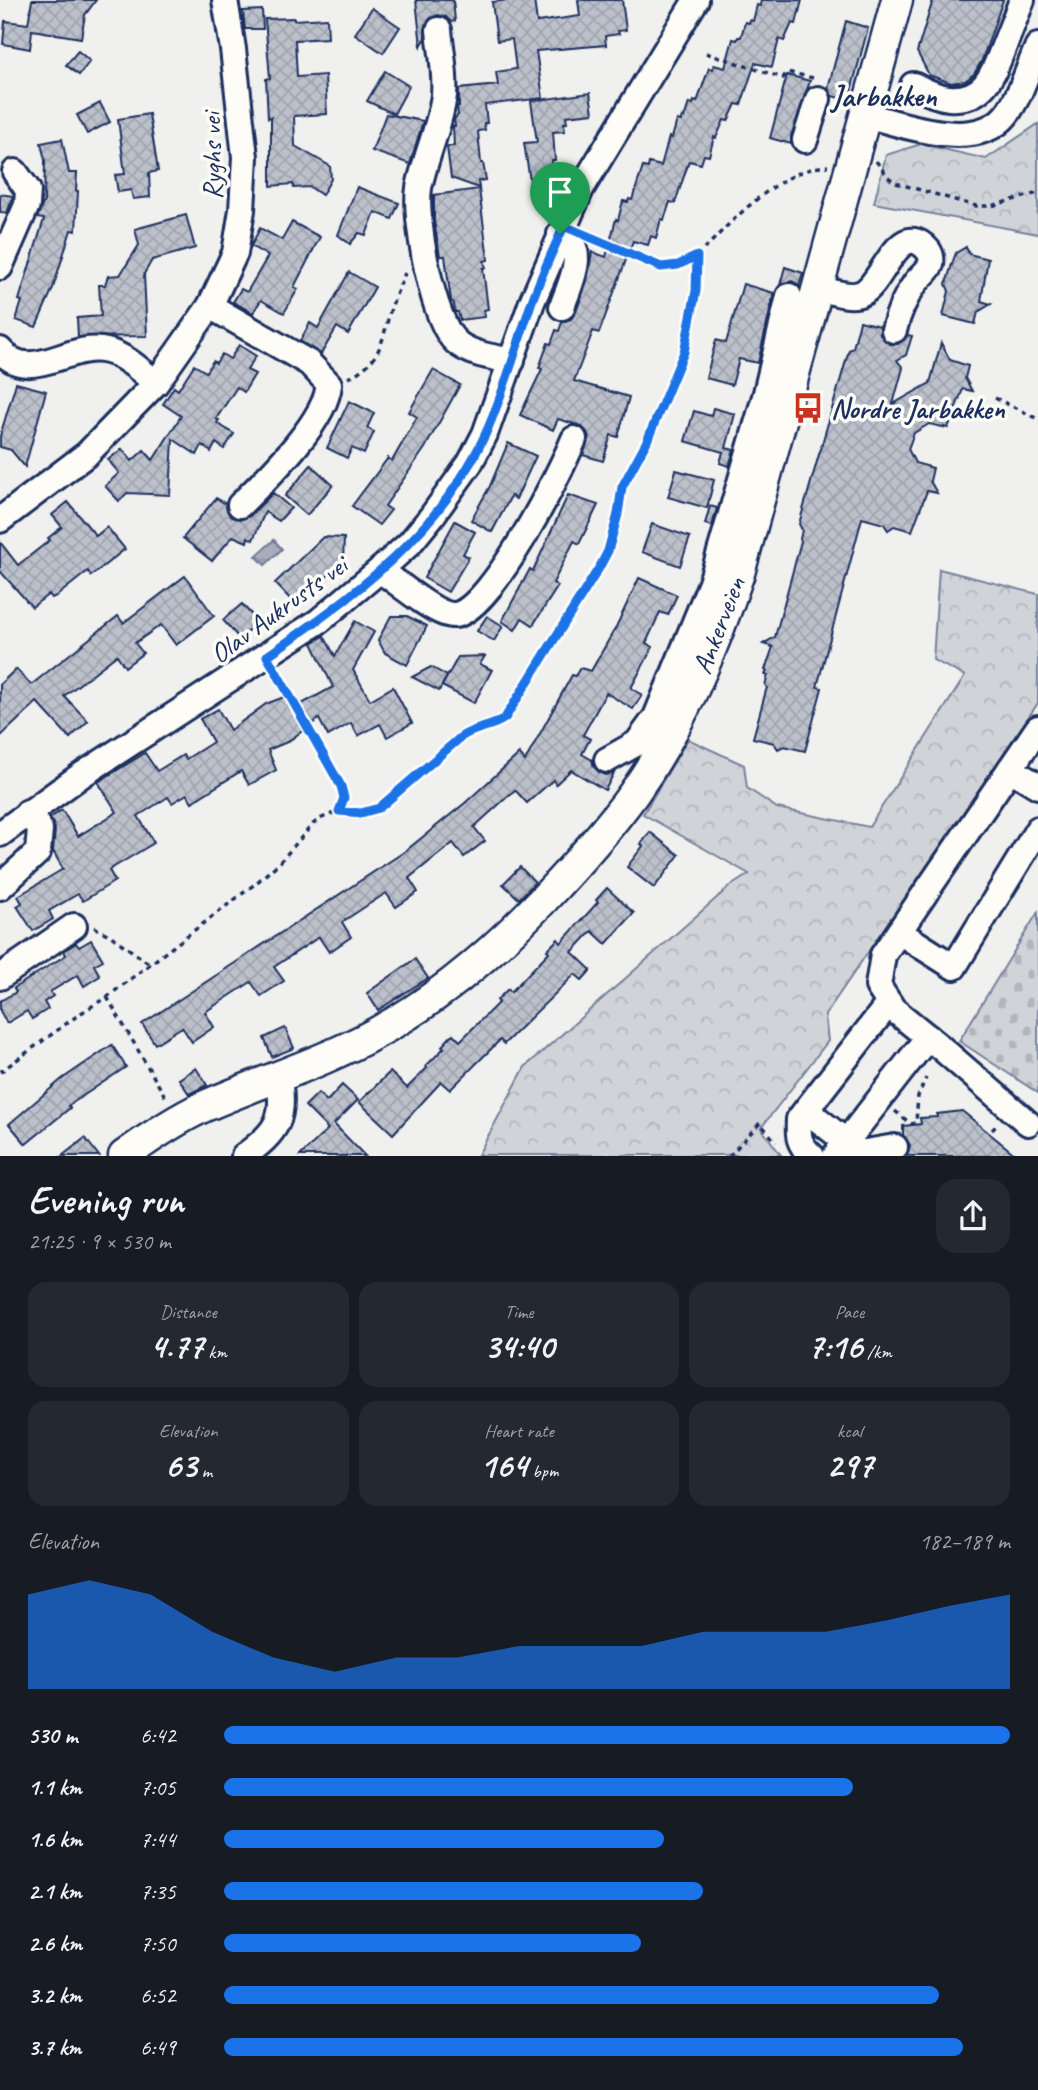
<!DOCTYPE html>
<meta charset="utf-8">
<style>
body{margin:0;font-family:Caveat,sans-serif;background:#242831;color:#f1f3f6;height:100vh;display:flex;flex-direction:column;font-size:26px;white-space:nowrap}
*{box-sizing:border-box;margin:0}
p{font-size:23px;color:#9ea1a6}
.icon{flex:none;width:38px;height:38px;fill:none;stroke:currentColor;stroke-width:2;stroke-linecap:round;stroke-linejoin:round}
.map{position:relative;height:1156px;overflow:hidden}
.panel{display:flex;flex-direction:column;background:#171b24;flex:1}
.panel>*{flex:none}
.pin{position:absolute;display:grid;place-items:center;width:60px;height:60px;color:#fff;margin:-72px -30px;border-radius:50% 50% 50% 0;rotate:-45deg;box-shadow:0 0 7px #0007}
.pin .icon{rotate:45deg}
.round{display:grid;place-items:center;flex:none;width:74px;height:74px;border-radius:21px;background:#242831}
.summary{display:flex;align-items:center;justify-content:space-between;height:119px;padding:0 28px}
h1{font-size:38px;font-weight:800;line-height:52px}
.metrics{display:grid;grid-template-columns:repeat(3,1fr);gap:10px;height:119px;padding:7px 28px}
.metrics div{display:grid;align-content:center;border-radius:18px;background:#242831;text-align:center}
.metrics b{font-size:35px;font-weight:800}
.metrics small{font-size:19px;font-weight:400}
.metrics p{font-size:19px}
.chart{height:196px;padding:14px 28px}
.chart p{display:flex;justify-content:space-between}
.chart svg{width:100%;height:126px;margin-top:7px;fill:#1a73e8;opacity:.7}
ul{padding:0 28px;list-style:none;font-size:23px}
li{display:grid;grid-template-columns:112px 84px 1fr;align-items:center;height:52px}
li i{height:18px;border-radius:9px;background:#1a73e8}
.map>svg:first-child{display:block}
.forest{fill:url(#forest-crowns);stroke:#76819b;stroke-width:2}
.cemetery{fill:url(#cemetery-stones);stroke:#76819b;stroke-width:2}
.water{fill:url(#water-ripples);stroke:#6f7b97;stroke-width:2}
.building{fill:url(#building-cross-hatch);stroke:#1b2f5e;stroke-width:2}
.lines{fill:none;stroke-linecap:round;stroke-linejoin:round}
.minor-casing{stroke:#1b2f5e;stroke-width:30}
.major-casing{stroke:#1b2f5e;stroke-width:35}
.path{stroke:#1b2f5e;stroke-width:3.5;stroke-dasharray:5 5;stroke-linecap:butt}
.minor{stroke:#fdfcf7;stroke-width:24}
.major{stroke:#fdfcf7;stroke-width:30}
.route-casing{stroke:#fff;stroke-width:14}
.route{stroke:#1a73e8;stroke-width:9}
.labels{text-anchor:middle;stroke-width:7;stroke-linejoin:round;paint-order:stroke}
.street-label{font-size:28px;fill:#1b2f5e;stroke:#fdfcf7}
.poi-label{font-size:28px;font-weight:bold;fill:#1b2f5e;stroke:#fdfcf7;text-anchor:start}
.neighbourhood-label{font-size:30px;font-weight:bold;fill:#1b2f5e;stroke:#fdfcf7}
</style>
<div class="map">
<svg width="1038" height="1156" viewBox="0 0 1038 1156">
<defs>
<pattern id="forest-crowns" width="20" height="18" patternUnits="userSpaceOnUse" patternTransform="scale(1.75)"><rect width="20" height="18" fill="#d0d3d8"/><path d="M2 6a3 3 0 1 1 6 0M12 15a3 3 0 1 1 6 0" fill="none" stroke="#b2b5bc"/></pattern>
<pattern id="cemetery-stones" width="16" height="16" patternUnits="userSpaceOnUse" patternTransform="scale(1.75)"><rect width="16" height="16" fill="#d0d3d8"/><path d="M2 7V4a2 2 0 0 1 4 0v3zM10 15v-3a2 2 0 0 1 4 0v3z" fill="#b2b5bc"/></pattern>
<pattern id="water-ripples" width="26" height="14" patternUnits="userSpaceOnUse" patternTransform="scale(1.75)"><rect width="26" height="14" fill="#a7adbd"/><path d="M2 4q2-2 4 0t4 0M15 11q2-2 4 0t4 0" fill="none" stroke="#878d9d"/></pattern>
<pattern id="building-cross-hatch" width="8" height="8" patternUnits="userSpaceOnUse" patternTransform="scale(1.75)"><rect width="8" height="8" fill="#bbc0ca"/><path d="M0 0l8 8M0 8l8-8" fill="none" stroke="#a0a5b0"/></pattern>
</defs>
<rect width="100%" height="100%" fill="#f0f0ee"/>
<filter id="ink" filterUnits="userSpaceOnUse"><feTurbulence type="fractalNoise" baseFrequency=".0143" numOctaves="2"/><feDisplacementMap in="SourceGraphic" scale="14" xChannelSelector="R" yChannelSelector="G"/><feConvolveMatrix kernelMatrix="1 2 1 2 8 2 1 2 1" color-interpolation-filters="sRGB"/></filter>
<g filter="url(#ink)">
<g class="forest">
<polygon points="1038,124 1038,234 874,203 886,155 921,144 986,159"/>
<polygon points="939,569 1038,594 1038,703 825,1015 828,1041 761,1128 781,1155 478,1155 525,1067 729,887 749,874 643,814 688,739 744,765 747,788 777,808 869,827 965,676 933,660"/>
</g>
<polygon class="cemetery" points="1038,912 1038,1093 959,1041"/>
<polygon class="water" points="274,540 282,549 265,565 256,556"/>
<g class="building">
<polygon points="32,0 96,0 85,15 81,38 32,30 30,49 3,44 5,21 28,24"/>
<polygon points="416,0 453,0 455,21 451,22 446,17 438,15 431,18 425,25 425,39 421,46"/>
<polygon points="508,0 534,0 537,22 580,16 578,0 622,0 626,30 618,31 619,34 605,36 606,45 536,51 543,98 485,105 487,123 484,123 485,130 478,131 481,163 483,163 486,180 478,181 479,188 451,178 447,147 454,146 453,126 455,126 454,119 458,115 457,106 459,106 459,89 498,85 496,72 516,69 512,39 497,41 492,2"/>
<polygon points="761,0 802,0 796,24 792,23 784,41 779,39 772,67 755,63 741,105 736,104 728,121 724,120 716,138 714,137 709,156 704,155 701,164 689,161 675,203 670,202 664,220 661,219 656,238 651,236 648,245 633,241 599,333 593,331 574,381 629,397 618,437 611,435 603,461 583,455 589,438 587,432 581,426 558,419 553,430 520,415 542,369 539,368 548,343 551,344 556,330 559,331 562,322 571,319 576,312 587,281 592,252 606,257 616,219 618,220 623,201 628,202 629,199 632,200 643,167 648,168 649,163 661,166 669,137 672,138 677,120 681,121 682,117 684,118 689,103 693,104 694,101 697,102 709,68 713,69 714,65 725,68 733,39 737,40 738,37 741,37 745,22 749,23 750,20 753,21 757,5 760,6"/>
<polygon points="933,0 1003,0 982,60 974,74 965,81 951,83 929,75 917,52"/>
<polygon points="372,8 400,27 383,53 355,34"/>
<polygon points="262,10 263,29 245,29 243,11"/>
<polygon points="294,18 294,20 327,18 328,38 295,40 297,77 325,75 327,114 294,116 295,146 330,166 331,179 322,195 310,187 294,188 293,184 271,186 271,117 268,118 266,79 270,78 265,19"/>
<polygon points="846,21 868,28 851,91 846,90 843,99 832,96 828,88"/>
<polygon points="78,51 90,61 79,75 66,65"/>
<polygon points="385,71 409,86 394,114 367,101"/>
<polygon points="787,75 810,81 791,136 791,144 770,138"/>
<polygon points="590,93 593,113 566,116 567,123 564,123 565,131 553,132 555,160 552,160 553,168 547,168 550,192 532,194 524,143 537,142 531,101"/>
<polygon points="100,103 110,122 87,134 77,115"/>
<polygon points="149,114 158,171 149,173 150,197 133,199 131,190 118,192 115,175 125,174 118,119"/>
<polygon points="386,114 423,121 410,164 372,151"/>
<polygon points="62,139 69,173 77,173 76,191 78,191 76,231 71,230 53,288 36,327 16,320 22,301 19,300 44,219 37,218 44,201 45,160 41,143"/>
<polygon points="357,187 399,203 392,219 375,212 366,235 359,233 350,244 338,235"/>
<polygon points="479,189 488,260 484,261 486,268 483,268 488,309 484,310 485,317 460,320 458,312 455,312 454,303 451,301 445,256 440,256 434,221 434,195"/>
<polygon points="0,194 13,196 7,213 0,212"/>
<polygon points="186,215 195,248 152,260 144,274 147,336 78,337 77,318 101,316 99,285 105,285 108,276 120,275 139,245 135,229"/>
<polygon points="292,222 320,237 294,287 298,289 284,313 261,300 253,313 233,302 241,289 247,292 268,256 251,246 260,228 282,240"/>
<polygon points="966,247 969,254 988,259 981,301 991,304 978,312 975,324 943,316 949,291 946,284 953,261 956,253"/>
<polygon points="785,267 803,273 799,285 792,281 780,285"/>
<polygon points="349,272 375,287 348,334 337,327 321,354 300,341 310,323 318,328"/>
<polygon points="743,284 774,293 758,363 739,359 732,385 706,378 716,340 726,343"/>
<polygon points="860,321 880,326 880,334 890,344 898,344 908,335 912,336 906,355 897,360 903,368 893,404 930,383 941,343 950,360 968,366 965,378 972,391 963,389 948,428 929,424 914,433 908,449 915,463 933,468 930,481 937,493 927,491 912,531 894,526 888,530 884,524 862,518 817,687 822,688 805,751 784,746 778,749 774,743 753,738 767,687 765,685 768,675 765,675 767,671 765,670 773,647 763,644 775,637 801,541 800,539 802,530 799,524 849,350 853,348"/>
<polygon points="239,345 256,356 247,370 255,374 244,392 237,387 216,419 219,420 217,423 234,434 224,449 216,443 211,452 202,445 197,455 173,439 170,495 127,493 119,501 105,486 119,473 108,460 122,449 132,461 144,450 153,460 181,416 163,404 174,387 178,390 194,365 206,372 213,361 216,363 222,354 230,359"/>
<polygon points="433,370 460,385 425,448 385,506 391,510 379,525 352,506 388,458 392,461 417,417 409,412"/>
<polygon points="16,383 46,391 25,467 11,450 0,447 0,436"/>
<polygon points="349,401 374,413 367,428 374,432 364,454 352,448 347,458 327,448"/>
<polygon points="713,408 735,414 726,448 734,450 729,466 720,463 723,452 685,441 694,411 711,416"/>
<polygon points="508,443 536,456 516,499 511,496 492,532 471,520 490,486"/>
<polygon points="311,465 333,485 307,515 285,496"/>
<polygon points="676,470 714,480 707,508 668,497"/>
<polygon points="273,493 291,508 279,521 265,512 253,540 248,537 247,542 233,536 212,561 183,538 216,498 226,504 230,516 243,519 250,516"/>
<polygon points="568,495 598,505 579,544 574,541 553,583 558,586 533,625 522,618 515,630 502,621 530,569 533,571"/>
<polygon points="68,502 96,536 107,527 125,549 91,576 88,571 58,595 52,598 49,594 32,607 0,571 0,542 18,565 50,540 48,538 62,527 52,515"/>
<polygon points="710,506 717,508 712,526 705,524"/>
<polygon points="455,521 475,532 463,554 469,557 448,592 424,578"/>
<polygon points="652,524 690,537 680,566 642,552"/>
<polygon points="323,537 344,538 343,562 313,589 309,586 293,602 275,583"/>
<polygon points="185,576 214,616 176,645 161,625 135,643 143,653 125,667 117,655 64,696 88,721 70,738 37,702 0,737 0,684 16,669 31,685 118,616 123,623"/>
<polygon points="639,578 677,595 668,615 660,612 646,643 653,647 631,688 642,695 633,709 606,693 583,735 590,739 582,754 592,760 594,767 599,772 606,775 614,773 605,790 571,770 556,784 553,780 527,803 515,790 474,827 485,841 464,857 453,843 409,878 418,892 396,907 386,893 342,922 351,937 329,952 319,937 274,967 284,981 261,996 251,982 205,1012 214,1027 192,1042 182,1027 155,1044 142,1024 404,852 465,803 519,754 525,761 572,675 575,676 580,668 591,671 616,627"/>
<polygon points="242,604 258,622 239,638 223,620"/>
<polygon points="391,616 407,616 427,626 407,665 385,653 378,640"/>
<polygon points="487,616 503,626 494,641 477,631"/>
<polygon points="355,621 374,632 353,670 370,700 393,687 412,723 387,737 380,724 358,736 351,723 328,736 319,719 287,742 268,750 276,770 249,785 241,771 192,802 187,794 172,803 168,797 138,816 154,843 109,870 115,881 83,901 78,894 49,911 53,919 33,931 17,906 22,903 18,896 63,869 53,851 55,830 50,818 62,810 78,836 117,812 98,782 145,753 157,771 183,755 186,759 213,742 200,719 218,709 230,730 266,704 284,697 291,710 333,687 312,643 324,636 335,656"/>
<polygon points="485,656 480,664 492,670 474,703 442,686 458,657"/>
<polygon points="431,667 447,676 439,691 412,677"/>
<polygon points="650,832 679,855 654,888 627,867 643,846 641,844"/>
<polygon points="520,867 535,882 519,899 503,884"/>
<polygon points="607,888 634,913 606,944 592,931 572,952 591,970 582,980 575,974 504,1044 500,1040 450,1090 441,1082 393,1134 359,1102 390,1072 407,1088 427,1068 426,1066 444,1048 442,1046 453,1034 460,1041 499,1002 497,1000 508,989 511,992 549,952 547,950 558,939 561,943 598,902 596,900"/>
<polygon points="91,940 103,960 94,965 100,976 84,986 78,975 50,992 53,996 44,1002 48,1009 32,1019 27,1011 7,1023 0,1011 0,1001 16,992 14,988 66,955 64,951 76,943 79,947"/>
<polygon points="415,959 428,978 378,1010 367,993"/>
<polygon points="285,1028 294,1048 272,1057 264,1038"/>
<polygon points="112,1045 126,1067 68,1106 70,1108 26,1144 9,1124 62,1079"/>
<polygon points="196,1068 207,1085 189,1094 179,1079"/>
<polygon points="342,1085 358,1100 334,1124 365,1156 300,1156 328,1129 305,1106 318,1093 327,1101"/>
<polygon points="962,1111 1017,1156 907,1156 910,1145 903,1135 903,1126 921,1124 920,1118 937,1117 937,1114"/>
<polygon points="85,1138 99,1156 62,1156"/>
</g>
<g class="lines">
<defs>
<g id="minor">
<path d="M439,30C441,51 446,73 444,95C440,127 425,157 419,188C414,219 433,322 456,342C471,355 494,357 512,361"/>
<path d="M913,85C924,90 936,97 949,98C985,101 993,74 1004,46C1010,31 1016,15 1022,0"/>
<path d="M866,115C904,125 976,152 1006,115C1021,96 1028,68 1038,46"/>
<polyline points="805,140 818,99"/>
<path d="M560,234C590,248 570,283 562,307"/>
<polyline points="0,267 27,205 28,190 15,172"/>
<path d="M819,288C831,291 850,299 862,293C883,284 898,218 927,249C931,253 932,259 931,264C928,272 918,278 914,285C904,299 898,314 894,330"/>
<path d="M210,306L309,363L329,384C326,422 267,478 240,505"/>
<path d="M0,350C31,386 69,341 107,351C126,356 141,371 156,383"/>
<polyline points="0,520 87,454 156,383 210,306 235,253 242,210 245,157 233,49 225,0"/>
<path d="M380,570C396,581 436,616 454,615C490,613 560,473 574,439"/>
<polyline points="607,760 637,743 656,717 711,583 766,393 789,296"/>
<polyline points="1010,769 1038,786"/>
<polyline points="0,834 80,776 319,621 380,570 410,543 432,516 470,463 485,434 532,302 581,189 696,0"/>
<polyline points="0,887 38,852 40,829 28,812"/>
<polyline points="899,932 954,967 1038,829"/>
<polyline points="0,977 74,926"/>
<polyline points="806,1110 864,1156"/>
<polyline points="1028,1123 940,1047 893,1009 878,986 883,955 1038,728"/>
<polyline points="860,1153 895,1147"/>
<path d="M244,1156C277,1132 287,1118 278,1076"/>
<path d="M812,1156C798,1144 798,1136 799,1119L889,1003"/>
<polyline points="835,1156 928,1037"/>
</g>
<path id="major" d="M124,1156C150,1137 177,1119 205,1106C262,1081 322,1063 376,1033C439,999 492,953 541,902C574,867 606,832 634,793C681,726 713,650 739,573L897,0"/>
</defs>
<use href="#minor" class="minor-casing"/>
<use href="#major" class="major-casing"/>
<g class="path">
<polyline points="706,53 783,78 787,72 813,78"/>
<polyline points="876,161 888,177 896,183 976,206 991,206 1038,193"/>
<path d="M595,239C614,248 645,266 665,267C693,267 709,243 727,226C753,201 790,168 828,166"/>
<path d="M348,378C379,362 381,347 389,315C393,300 400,286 405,273"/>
<polyline points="995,398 1038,419"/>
<polyline points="277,674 341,786 344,798 339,811"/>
<polyline points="94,927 111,936 151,965"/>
<polyline points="107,997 166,1098"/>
<polyline points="0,1072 81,1013 107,997 255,884 280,862 313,824 322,818 339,811 361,813 379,808 461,737 479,726 500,722 512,709 608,551 618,514 622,487 647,441 683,352 696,291 697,256"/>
<polyline points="895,1111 911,1124 916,1123 918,1096 926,1078"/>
<polyline points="992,1130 997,1125"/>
<polyline points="729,1156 760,1123 776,1142"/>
</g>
<use href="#minor" class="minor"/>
<use href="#major" class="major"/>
</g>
</g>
<g class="lines" filter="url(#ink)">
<defs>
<path id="route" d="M564,226L661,267L678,265L697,256L696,291L684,352L647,441L622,487L618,514L608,551L599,568L505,718C492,728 474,727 461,737L379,808L361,813L339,811L344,798L341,786L267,656C354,596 439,534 485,435C504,393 516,348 531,304C540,278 552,252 564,226Z"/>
</defs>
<use href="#route" class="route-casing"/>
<use href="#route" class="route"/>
</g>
<defs>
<symbol id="bus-bare" viewBox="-9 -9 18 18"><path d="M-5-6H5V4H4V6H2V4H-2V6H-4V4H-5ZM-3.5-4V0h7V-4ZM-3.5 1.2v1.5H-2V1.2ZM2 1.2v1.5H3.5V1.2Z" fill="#c8321e" stroke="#fdfcf7" stroke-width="2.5" paint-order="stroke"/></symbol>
</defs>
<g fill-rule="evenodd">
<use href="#bus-bare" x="786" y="386" width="44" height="44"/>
</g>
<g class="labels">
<g class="street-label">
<text transform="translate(211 156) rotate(-91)" y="10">Ryghs vei</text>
<text transform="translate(278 609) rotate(-36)" y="10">Olav Aukrusts vei</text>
<text transform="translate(718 625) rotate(-69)" y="10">Ankerveien</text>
</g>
<g class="poi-label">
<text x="831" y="418">Nordre Jarbakken</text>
</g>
<g class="neighbourhood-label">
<text x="884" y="106">Jarbakken</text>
</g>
</g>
</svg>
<div class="pin" style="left:560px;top:234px;background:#1e9e55"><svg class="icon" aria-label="arrive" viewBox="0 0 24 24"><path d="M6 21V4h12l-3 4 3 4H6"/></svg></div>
</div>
<section class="panel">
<div class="summary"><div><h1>Evening run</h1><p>21:25 · 9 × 530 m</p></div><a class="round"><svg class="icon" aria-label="share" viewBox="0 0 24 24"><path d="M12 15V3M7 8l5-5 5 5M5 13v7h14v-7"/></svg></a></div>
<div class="metrics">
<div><p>Distance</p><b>4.77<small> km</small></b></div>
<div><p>Time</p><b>34:40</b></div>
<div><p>Pace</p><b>7:16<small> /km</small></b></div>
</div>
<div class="metrics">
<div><p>Elevation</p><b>63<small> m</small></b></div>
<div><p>Heart rate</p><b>164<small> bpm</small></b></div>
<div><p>kcal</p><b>297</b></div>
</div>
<div class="chart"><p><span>Elevation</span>182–189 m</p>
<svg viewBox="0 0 160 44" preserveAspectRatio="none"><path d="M0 44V11L10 6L20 11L30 24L40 33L50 38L60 33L70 33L80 29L90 29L100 29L110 24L120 24L130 24L140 20L150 15L160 11V44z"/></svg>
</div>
<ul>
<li><b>530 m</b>6:42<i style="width:100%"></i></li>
<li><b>1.1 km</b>7:05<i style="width:80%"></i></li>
<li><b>1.6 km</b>7:44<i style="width:56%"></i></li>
<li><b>2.1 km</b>7:35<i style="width:61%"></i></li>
<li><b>2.6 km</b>7:50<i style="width:53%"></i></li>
<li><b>3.2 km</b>6:52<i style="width:91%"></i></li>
<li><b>3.7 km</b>6:49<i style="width:94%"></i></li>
</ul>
</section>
